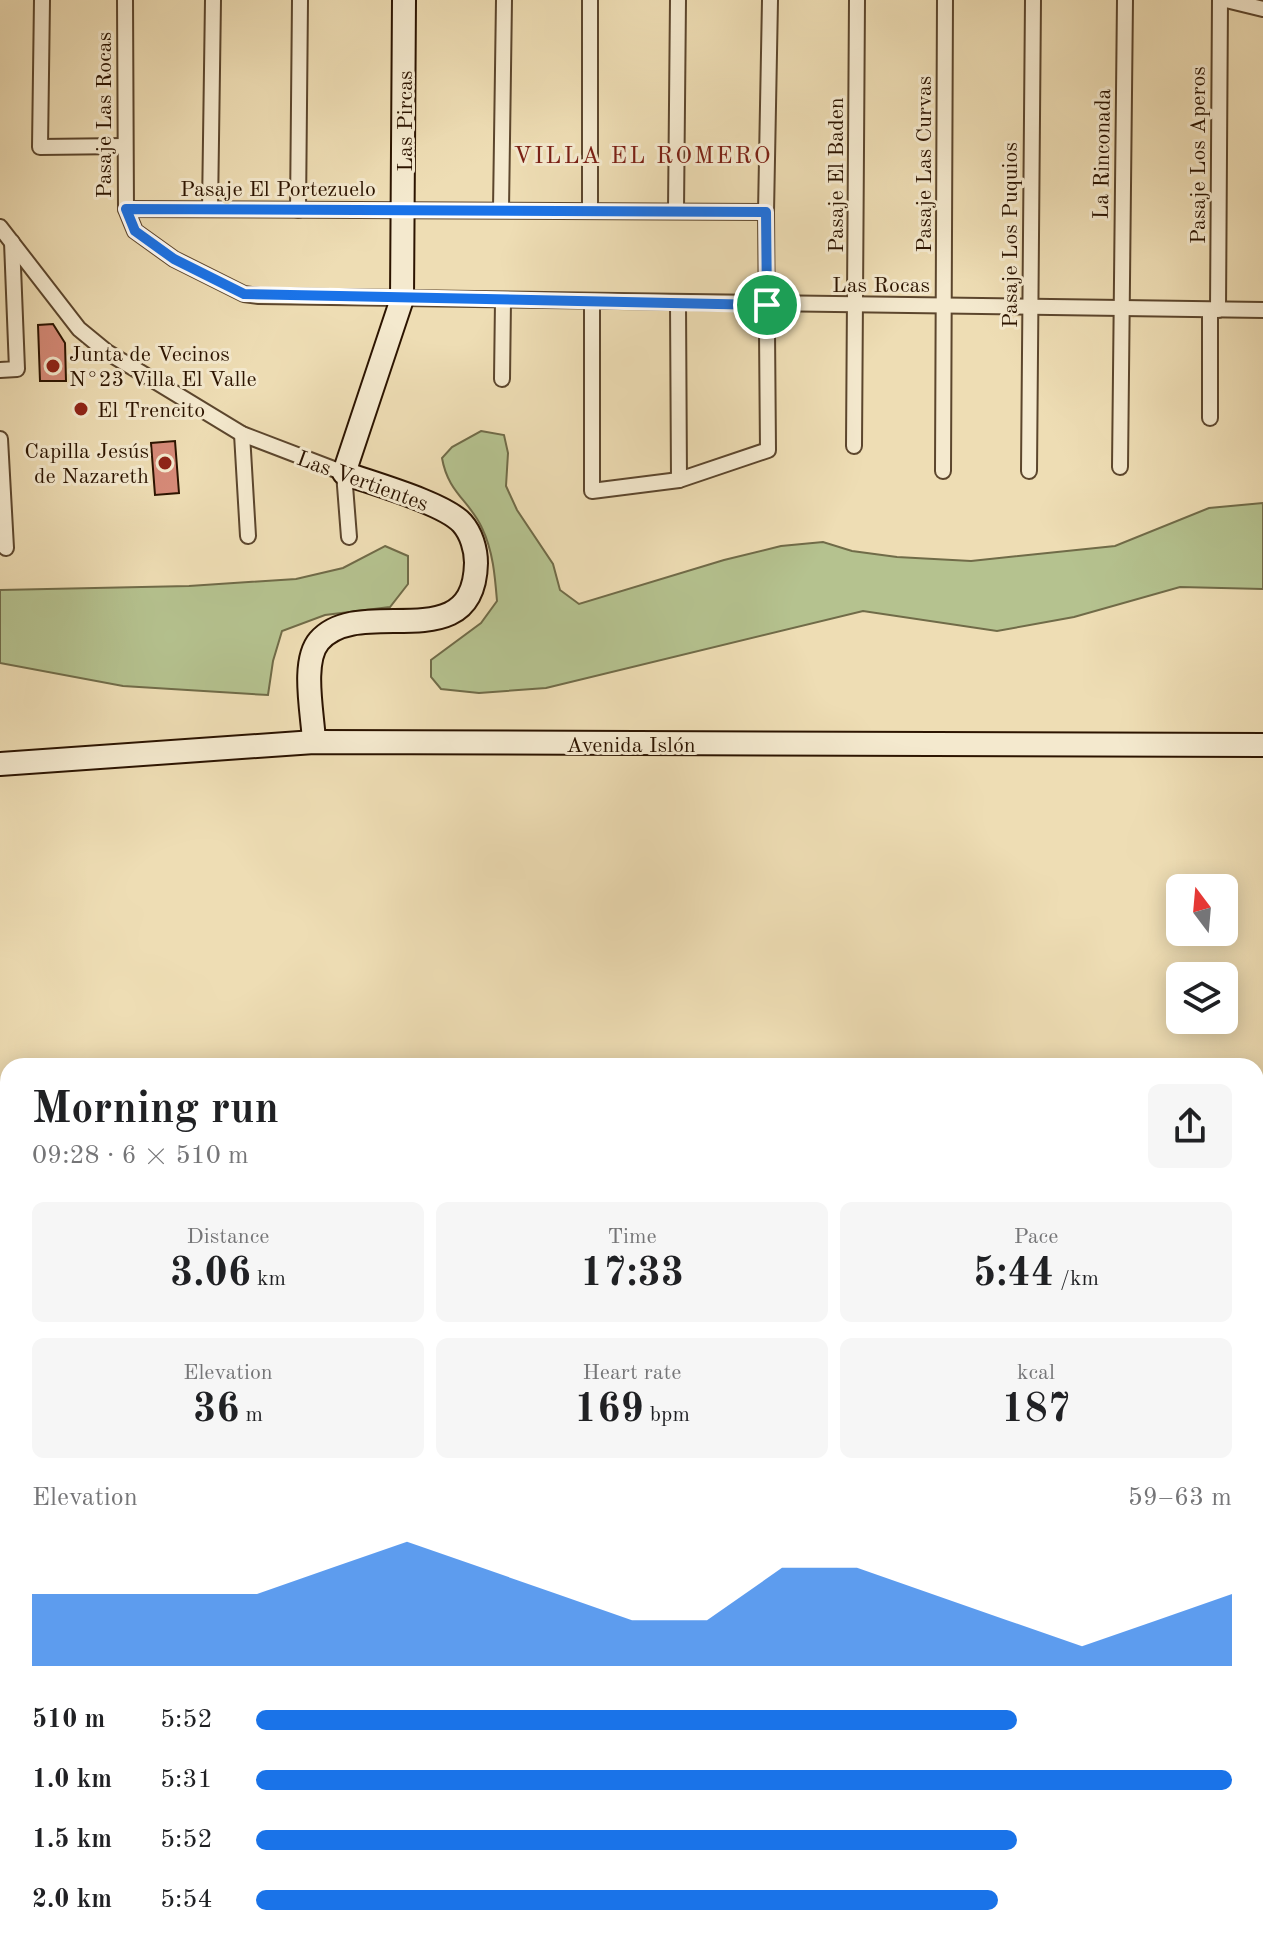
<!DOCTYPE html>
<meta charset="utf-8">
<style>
body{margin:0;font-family:"Old Standard TT",serif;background:#f6f6f6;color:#202124;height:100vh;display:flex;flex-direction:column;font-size:30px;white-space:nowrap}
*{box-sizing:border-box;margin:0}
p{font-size:26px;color:#757577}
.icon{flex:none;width:44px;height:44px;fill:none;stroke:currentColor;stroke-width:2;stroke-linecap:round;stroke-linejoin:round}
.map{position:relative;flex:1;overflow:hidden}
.drawer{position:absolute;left:0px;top:1058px;width:1264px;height:890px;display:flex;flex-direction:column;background:#fff;border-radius:24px 24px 0 0;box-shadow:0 4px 20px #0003}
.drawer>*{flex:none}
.needle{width:52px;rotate:344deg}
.controls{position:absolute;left:1166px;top:874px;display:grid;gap:16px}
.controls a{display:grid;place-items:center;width:72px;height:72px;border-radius:12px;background:#fff;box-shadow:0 4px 20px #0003;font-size:40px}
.pin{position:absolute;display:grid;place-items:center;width:68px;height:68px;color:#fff;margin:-34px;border:4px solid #fff;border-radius:50%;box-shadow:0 2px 8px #0007}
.round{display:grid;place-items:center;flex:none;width:84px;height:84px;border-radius:12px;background:#f6f6f6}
.summary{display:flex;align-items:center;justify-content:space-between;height:136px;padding:0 32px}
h1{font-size:44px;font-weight:600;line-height:60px}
.stats{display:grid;grid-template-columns:repeat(3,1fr);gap:12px;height:136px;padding:8px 32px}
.stats div{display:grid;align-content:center;border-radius:12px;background:#f6f6f6;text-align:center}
.stats b{font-size:40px;font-weight:600}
.stats small{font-size:22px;font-weight:400}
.stats p{font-size:22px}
.chart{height:224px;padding:16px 32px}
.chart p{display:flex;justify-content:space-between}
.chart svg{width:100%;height:144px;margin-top:8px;fill:#1a73e8;opacity:.7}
ul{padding:0 32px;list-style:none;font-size:26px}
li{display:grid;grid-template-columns:128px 96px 1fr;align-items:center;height:60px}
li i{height:20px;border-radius:10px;background:#1a73e8}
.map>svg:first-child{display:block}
.green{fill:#b5c28f;stroke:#706b48;stroke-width:2}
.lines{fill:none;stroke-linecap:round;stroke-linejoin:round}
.stream{stroke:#6d7967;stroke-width:6}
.river{stroke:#99bcab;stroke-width:34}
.building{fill:#d68a78;stroke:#2c1400;stroke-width:2}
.street-casing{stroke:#5c462d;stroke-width:18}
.secondary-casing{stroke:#2c1400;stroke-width:26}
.street{stroke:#f4e9ce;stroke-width:14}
.secondary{stroke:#f4e9ce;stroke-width:22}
.route-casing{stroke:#fff;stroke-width:16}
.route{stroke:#1a73e8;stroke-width:10}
.poi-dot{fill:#8f2418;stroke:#f4e9ce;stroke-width:3}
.labels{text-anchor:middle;stroke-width:6;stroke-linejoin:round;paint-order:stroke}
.street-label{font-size:22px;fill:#2c1400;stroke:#f4e9ce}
.poi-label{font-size:22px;fill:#2c1400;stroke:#f4e9ce;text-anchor:start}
.neighbourhood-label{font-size:24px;letter-spacing:2px;fill:#7a1f14;stroke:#f4e9ce}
</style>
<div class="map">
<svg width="1263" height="1947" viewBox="0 0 1263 1947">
<rect width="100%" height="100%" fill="#eeddb4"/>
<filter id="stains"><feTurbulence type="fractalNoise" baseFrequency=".0025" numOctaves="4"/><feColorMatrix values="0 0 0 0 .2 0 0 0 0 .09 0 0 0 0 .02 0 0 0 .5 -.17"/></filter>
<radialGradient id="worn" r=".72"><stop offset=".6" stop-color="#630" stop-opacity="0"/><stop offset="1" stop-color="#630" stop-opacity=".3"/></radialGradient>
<g class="green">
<path d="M481,431L504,435L508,453L506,486L517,510L553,564L560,590L579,604L724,560L781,546L823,542L852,551L897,557L971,561L1115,546L1209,508L1263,503V589L1180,587L1074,617L997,631L863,611L546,688L479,693L441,689L431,677V660L481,623L497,601C495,576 493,551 482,528C470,501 448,493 442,458L452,447Z"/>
<polygon points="385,546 408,556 408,584 390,607 325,615 282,631 273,661 268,695 123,686 0,663 0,590 189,586 296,579 343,568"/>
<polygon points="0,1356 8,1360 8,1940 151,1940 137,1947 0,1947"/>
<polygon points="1256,1615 1263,1615 1263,1947 284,1947 284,1940 1256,1940"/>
</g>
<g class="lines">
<g class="stream">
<polyline points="0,1679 8,1679"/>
<polyline points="1256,1707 1263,1703"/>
</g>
<g class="river">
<polyline points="0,1794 8,1793"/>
<polyline points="1134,1940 1163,1947"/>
</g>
</g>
<g class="building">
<polygon points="53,324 65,343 66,381 40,381 38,325"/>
<polygon points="175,441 179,493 155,495 151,443"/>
</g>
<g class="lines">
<defs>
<g id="street">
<polyline points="42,0 40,147 125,146"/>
<polyline points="125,0 126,209 135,231 174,259 244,294 259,296 1263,310"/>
<polyline points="590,0 590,210"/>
<polyline points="1226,0 1263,9"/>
<polyline points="126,209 766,212"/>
<polyline points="210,209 213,0"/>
<polyline points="501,209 504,0"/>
<polyline points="298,210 300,0"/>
<polyline points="676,210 678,0"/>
<polyline points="0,227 79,329 107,352 242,434 344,473 349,537"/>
<polyline points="592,302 592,491 679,480 768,450 766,212 770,0"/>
<polyline points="678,304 679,480"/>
<polyline points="1218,310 1220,0"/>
<polyline points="1210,311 1210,418"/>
<polyline points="0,370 17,369 12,242"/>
<polyline points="502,379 503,301"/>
<polyline points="242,434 248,536"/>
<polyline points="0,439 6,548"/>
<polyline points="854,446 857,0"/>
<polyline points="1120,467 1125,0"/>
<polyline points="943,471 945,0"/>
<polyline points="1029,471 1033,0"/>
</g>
<g id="secondary">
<path d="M314,742C313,715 301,662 319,641C360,593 474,661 476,563C476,549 471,533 462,523C444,503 371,483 344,473L402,299L404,0"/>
<polyline points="0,764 314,742 1263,745"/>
</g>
</defs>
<use href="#street" class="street-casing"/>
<use href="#secondary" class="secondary-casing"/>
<use href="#street" class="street"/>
<use href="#secondary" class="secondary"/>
</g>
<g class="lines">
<defs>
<polygon id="route" points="126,209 766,212 767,305 244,294 174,259 135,231"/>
</defs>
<use href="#route" class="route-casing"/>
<use href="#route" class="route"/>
</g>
<g class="poi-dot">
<circle cx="53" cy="366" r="8"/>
<circle cx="81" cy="409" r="8"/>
<circle cx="165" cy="463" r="8"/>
</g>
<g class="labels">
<g class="street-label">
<text transform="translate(103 115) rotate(-90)" y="8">Pasaje Las Rocas</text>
<text transform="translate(404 121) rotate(-90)" y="8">Las Pircas</text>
<text transform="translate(1101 154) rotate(-89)" y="8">La Rinconada</text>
<text transform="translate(1197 155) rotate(-90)" y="8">Pasaje Los Aperos</text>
<text transform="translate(923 164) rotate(-90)" y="8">Pasaje Las Curvas</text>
<text transform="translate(835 175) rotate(-90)" y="8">Pasaje El Baden</text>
<text x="278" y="196">Pasaje El Portezuelo</text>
<text transform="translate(1009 235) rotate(-90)" y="8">Pasaje Los Puquios</text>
<text x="881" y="292">Las Rocas</text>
<text transform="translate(363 480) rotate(20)" y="8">Las Vertientes</text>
<text x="631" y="752">Avenida Islón</text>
</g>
<g class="poi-label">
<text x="69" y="361">Junta de Vecinos<tspan x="69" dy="25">N°23 Villa El Valle</tspan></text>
<text x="97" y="417">El Trencito</text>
<text x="149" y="458" text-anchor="end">Capilla Jesús<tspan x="149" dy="25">de Nazareth</tspan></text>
</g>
<g class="neighbourhood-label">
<text x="643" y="163">VILLA EL ROMERO</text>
</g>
</g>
<rect width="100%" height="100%" filter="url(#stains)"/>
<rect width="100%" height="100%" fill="url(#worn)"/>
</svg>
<div class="controls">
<a><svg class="needle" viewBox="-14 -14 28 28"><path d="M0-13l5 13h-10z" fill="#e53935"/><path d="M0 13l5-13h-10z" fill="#757577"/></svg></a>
<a><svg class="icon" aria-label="layers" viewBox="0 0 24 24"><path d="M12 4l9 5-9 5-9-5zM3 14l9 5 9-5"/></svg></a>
</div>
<div class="pin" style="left:767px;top:305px;background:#1e9e55"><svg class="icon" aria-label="arrive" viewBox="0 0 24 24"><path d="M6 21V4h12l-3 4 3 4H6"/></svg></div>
<section class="drawer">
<div class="summary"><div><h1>Morning run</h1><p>09:28 · 6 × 510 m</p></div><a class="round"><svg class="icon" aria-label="share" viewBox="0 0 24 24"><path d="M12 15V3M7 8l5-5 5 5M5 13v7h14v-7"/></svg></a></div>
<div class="stats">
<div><p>Distance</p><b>3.06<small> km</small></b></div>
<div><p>Time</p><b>17:33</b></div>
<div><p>Pace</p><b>5:44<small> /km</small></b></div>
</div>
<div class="stats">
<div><p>Elevation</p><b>36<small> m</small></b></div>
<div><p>Heart rate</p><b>169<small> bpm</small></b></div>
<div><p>kcal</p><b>187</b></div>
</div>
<div class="chart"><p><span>Elevation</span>59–63 m</p>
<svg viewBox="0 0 160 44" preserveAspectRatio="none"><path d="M0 44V22L10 22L20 22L30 22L40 14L50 6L60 14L70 22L80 30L90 30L100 14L110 14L120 22L130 30L140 38L150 30L160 22V44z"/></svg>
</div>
<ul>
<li><b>510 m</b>5:52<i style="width:78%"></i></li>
<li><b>1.0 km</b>5:31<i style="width:100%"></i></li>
<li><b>1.5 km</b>5:52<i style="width:78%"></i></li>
<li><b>2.0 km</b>5:54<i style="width:76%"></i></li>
</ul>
</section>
</div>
